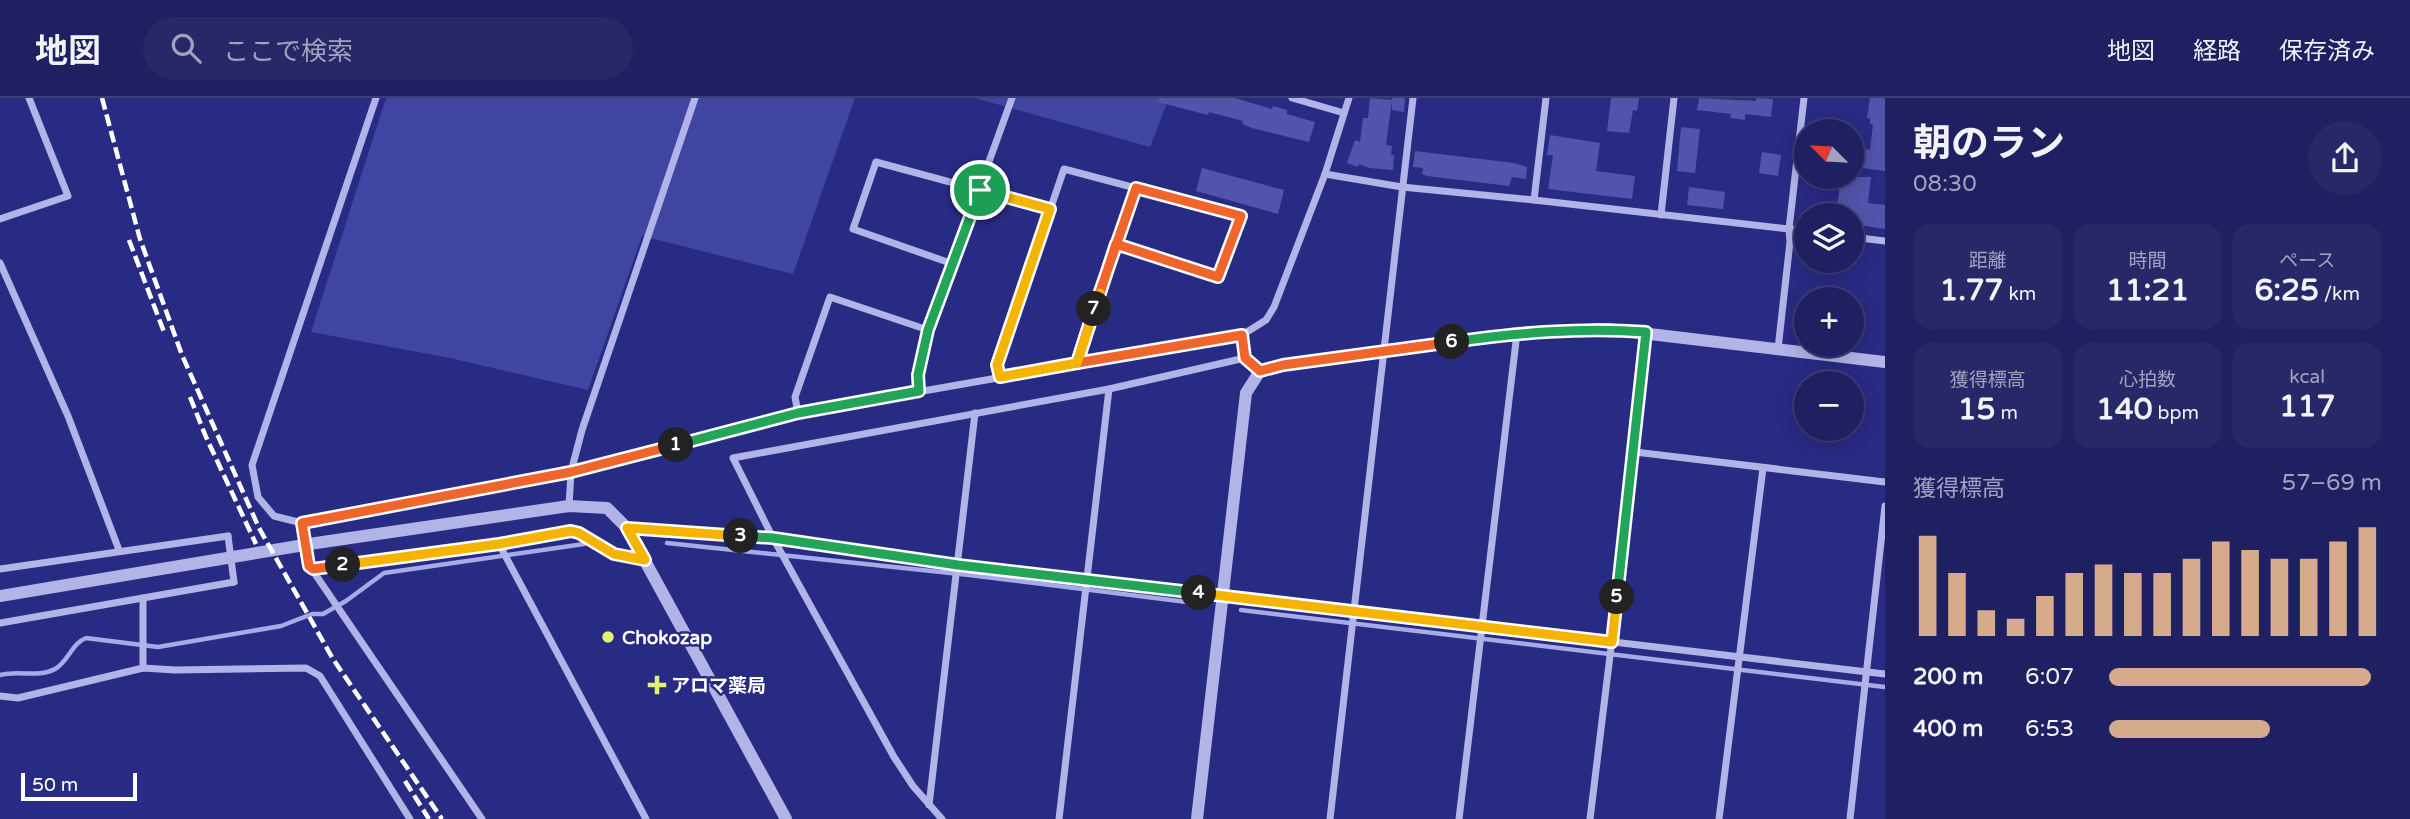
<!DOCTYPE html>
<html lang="ja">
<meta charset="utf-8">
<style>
body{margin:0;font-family:"Varela Round","Noto Sans JP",sans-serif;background:#262868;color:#f1f3f6;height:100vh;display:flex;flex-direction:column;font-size:26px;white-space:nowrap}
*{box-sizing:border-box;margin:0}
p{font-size:23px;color:#a1a3be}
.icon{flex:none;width:38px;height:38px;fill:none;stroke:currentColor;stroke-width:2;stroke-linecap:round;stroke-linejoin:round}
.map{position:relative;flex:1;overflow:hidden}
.sheet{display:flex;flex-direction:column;background:#1e2062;width:525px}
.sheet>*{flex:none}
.needle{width:46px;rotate:294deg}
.fabs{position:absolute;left:1794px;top:21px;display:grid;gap:14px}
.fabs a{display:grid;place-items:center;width:70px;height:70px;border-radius:50%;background:#1e2062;box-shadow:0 4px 18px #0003,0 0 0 2px #3c3e77;font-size:35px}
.scale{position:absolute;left:21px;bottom:18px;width:116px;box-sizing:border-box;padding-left:7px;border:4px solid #fff;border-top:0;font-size:19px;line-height:24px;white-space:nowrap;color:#fff;-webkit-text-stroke:5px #282b83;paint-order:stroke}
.pin{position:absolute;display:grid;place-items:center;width:60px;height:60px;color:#fff;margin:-30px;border:4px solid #fff;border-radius:50%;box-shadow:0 2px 7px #0007}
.km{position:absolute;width:35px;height:35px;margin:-18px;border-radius:50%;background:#222;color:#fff;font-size:19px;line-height:35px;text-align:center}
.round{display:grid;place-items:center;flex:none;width:74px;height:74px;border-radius:37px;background:#262868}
.head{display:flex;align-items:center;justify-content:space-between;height:119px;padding:0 28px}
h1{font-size:38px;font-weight:700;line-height:52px}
.stats{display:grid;grid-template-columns:repeat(3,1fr);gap:10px;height:119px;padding:7px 28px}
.stats div{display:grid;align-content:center;border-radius:18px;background:#262868;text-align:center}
.stats b{font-size:30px;font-weight:700}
.stats small{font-size:19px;font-weight:400}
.stats p{font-size:19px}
.chart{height:196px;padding:14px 28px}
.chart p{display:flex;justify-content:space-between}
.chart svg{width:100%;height:126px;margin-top:7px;stroke:#d6ab8b;stroke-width:6}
ul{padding:0 28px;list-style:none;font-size:23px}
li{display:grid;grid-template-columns:112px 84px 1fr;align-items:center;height:52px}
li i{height:18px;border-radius:9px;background:#d6ab8b}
header{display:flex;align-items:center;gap:42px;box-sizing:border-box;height:98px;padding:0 35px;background:#1e2062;border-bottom:2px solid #3c3e77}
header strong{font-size:33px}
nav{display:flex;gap:38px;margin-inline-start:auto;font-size:24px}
.search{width:490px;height:63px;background:#262868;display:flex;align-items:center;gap:18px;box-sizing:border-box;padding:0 24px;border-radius:38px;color:#a1a3be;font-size:26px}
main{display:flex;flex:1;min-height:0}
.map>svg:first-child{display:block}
.garden{fill:#4045a2}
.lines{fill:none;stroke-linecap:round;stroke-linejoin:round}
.stream{stroke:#a6aae7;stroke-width:4.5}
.building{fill:#5055ab}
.minor{stroke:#b1b4e7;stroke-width:7}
.tertiary{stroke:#b1b4e7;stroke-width:12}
.rail{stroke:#fff;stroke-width:4.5;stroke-dasharray:12 5;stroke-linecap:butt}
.minor-bridge{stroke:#b1b4e7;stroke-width:7}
.split-1-casing{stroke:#fff;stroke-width:14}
.split-2-casing{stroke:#fff;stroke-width:14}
.split-3-casing{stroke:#fff;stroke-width:14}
.split-4-casing{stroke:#fff;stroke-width:14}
.split-5-casing{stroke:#fff;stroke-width:14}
.split-6-casing{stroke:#fff;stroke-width:14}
.split-7-casing{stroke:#fff;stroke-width:14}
.split-8-casing{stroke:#fff;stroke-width:14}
.split-9-casing{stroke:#fff;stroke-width:14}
.split-1{stroke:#22a559;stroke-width:9}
.split-2{stroke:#f0652b;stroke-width:9}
.split-3{stroke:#f5b400;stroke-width:9}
.split-4{stroke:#22a559;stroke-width:9}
.split-5{stroke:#f5b400;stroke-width:9}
.split-6{stroke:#22a559;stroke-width:9}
.split-7{stroke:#f0652b;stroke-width:9}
.split-8{stroke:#f0652b;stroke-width:9}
.split-9{stroke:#f5b400;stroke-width:9}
.poi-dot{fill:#e2ef78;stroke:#282b83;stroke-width:2.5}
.labels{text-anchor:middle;stroke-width:5;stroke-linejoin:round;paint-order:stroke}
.poi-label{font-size:19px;font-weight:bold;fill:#fff;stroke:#282b83;text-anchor:start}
</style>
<header>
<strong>地図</strong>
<div class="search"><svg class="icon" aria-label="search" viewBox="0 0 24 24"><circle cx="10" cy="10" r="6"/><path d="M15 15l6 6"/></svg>ここで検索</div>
<nav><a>地図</a><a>経路</a><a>保存済み</a></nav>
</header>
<main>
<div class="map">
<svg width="1885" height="721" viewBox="0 0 1885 721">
<rect width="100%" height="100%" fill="#282b83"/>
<g class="garden">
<polygon points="386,0 855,0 793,176 642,138 588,292 450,260 311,234"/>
<polygon points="975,0 1169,0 1150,49"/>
</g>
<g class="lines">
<g class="stream">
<polyline points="667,445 969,477 1203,506"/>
<polyline points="1241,512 1885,589"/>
<path d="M0,577C18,572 38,580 55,571C68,564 72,545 86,540L158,549L281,528L312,516H323L346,503L384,475L584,446"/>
</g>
</g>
<g class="building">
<polygon points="1159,0 1235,0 1272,11 1273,8 1287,12 1287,16 1315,24 1309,44 1252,30 1242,26 1243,23 1209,14 1208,17 1158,4"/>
<polygon points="1370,0 1392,2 1386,47 1392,48 1391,57 1394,57 1393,72 1369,70 1359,66 1358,69 1347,65 1355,42 1360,44 1363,20 1368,20"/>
<polygon points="1392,0 1405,0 1404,14 1392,12"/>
<polygon points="1611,0 1639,0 1637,13 1633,12 1629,35 1607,33"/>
<polygon points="1699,0 1756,3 1756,0 1773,1 1771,19 1745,16 1745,22 1730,20 1731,16 1697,12"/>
<polygon points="1870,0 1885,0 1885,73 1863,70 1866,51 1870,52 1873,26 1870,26 1870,21 1867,20"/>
<polygon points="1681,29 1700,31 1695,75 1677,73"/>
<polygon points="1550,37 1600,45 1596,73 1635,78 1632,101 1548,91 1553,57 1547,57"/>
<polygon points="1415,53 1514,65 1527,69 1526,81 1512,79 1509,88 1427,78 1422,76 1423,70 1413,69"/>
<polygon points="1762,54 1781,57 1778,78 1759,75"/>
<polygon points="1202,70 1284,92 1278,116 1196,93"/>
<polygon points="1841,79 1871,79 1868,105 1885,107 1885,131 1852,126 1852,117 1836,117"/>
<polygon points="1689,89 1725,94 1723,111 1687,107"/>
</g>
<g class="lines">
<g class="minor">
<polyline points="376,0 252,367 258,399 274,418 302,425 571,374 798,315 1242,237 1266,222 1274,209 1325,76 1349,0"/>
<polyline points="1292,0 1344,15"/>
<polyline points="1325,76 1402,89 1534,102 1806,133"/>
<polyline points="1534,102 1546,0"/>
<polyline points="1661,117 1674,0"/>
<polyline points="0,121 68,98 29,0"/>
<polyline points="1852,139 1885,143"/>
<polyline points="0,165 68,318 119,452"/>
<polyline points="953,166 853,131 876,64 1050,111"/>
<polyline points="1242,237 1245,260"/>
<polyline points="1778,251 1790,144 1789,131 1804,0"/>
<polyline points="1077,265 1136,90"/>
<polyline points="1000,279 997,267 1064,71 1241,118 1218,179 1116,146"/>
<polyline points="919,293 918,277 928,232 1012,0"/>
<polyline points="798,315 795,299 830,199 928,232"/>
<polyline points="1635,354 1885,384"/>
<polyline points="569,408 571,374 582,332 695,0"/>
<polyline points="627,430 773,440 959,467 1885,576"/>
<polyline points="499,446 646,721"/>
<polyline points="311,470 482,721"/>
<polyline points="0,471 228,438"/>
<polyline points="313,471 499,446 571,433 579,435 614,456 645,462"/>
<polyline points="143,500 143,570"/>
<polyline points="0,525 234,484"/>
<polyline points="0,598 18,600 143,570 175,572 306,570 320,578 410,721"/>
<polyline points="929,707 975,315"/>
<polyline points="942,721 913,688 894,659 773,440 733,360 1109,291 1245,260 1260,273"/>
<polyline points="1059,721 1109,291"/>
<polyline points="1330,721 1413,0"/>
<polyline points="1459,721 1517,235"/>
<polyline points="1590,721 1635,354 1646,235"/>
<polyline points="1719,721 1763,370"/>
<polyline points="1850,721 1885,408"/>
</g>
<g class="tertiary">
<polyline points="0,498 316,445 569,408 607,410 627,430 786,721"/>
<polyline points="1197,721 1246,295 1260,273 1283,267 1517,235 1608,231 1885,264"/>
</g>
<g class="rail">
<polyline points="102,0 140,141 182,257 259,430 333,561 442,721"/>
<polyline points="129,142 164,234"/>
<polyline points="190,299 206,339 256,446"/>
<polyline points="405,683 429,721"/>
</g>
<g class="minor-bridge">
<polyline points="302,425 309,468"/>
<polyline points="228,438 234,484"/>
</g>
</g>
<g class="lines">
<defs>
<polyline id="split-1" points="676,347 798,315 919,293 918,277 928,232 980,92"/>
<polyline id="split-2" points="343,467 313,471 309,468 302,425 571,374 676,347"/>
<polyline id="split-3" points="343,467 499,446 571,433 579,435 614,456 645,462 627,430 741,438"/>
<polyline id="split-4" points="741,438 773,440 958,467 1199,495"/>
<polyline id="split-5" points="1199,495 1612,544 1617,499"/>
<path id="split-6" d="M1452,244C1517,235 1581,229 1646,234L1617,499"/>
<polyline id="split-7" points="1094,211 1077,265 1242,237 1245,260 1260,273 1283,267 1452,244"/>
<polyline id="split-8" points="1094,211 1136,90 1241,118 1218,179 1116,146 1100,195"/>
<polyline id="split-9" points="980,92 1050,111 997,267 1000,279 1077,265 1100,195"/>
</defs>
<use href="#split-1" class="split-1-casing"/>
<use href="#split-2" class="split-2-casing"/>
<use href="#split-3" class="split-3-casing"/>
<use href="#split-4" class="split-4-casing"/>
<use href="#split-5" class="split-5-casing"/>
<use href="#split-6" class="split-6-casing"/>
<use href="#split-7" class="split-7-casing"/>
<use href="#split-8" class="split-8-casing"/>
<use href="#split-9" class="split-9-casing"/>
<use href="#split-1" class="split-1"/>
<use href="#split-2" class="split-2"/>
<use href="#split-3" class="split-3"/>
<use href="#split-4" class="split-4"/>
<use href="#split-5" class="split-5"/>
<use href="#split-6" class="split-6"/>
<use href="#split-7" class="split-7"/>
<use href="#split-8" class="split-8"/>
<use href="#split-9" class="split-9"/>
</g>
<g class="poi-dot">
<circle cx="608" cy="539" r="7"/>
<path d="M653.5 576.5h7v7h7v7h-7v7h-7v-7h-7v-7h7z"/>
</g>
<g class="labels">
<g class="poi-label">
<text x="622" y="546">Chokozap</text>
<text x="671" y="594">アロマ薬局</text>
</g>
</g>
</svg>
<div class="fabs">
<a><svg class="needle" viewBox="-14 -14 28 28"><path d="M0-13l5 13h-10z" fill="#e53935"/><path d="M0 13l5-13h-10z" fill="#a1a3be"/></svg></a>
<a><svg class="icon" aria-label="layers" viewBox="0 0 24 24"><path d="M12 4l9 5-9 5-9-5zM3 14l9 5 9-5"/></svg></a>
<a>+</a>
<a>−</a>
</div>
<div class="scale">50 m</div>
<div class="pin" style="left:980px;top:92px;background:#1e9e55"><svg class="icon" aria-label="arrive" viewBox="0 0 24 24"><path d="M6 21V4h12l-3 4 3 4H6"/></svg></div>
<b class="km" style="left:676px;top:347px">1</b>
<b class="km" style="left:343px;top:467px">2</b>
<b class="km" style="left:741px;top:438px">3</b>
<b class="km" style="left:1199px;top:495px">4</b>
<b class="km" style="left:1617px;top:499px">5</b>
<b class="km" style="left:1452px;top:244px">6</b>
<b class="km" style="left:1094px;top:211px">7</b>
</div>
<section class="sheet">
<div class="head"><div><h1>朝のラン</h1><p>08:30</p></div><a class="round"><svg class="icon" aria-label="share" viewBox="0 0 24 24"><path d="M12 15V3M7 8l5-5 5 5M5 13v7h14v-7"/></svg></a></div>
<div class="stats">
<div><p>距離</p><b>1.77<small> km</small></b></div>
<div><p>時間</p><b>11:21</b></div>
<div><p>ペース</p><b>6:25<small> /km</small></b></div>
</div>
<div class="stats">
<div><p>獲得標高</p><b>15<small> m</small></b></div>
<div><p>心拍数</p><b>140<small> bpm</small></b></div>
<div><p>kcal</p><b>117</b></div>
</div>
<div class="chart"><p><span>獲得標高</span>57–69 m</p>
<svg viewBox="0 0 160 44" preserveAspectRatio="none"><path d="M5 44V9M15 44V22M25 44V35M35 44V38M45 44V30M55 44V22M65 44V19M75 44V22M85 44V22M95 44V17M105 44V11M115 44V14M125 44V17M135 44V17M145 44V11M155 44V6"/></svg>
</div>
<ul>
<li><b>200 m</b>6:07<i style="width:96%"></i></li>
<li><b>400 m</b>6:53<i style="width:59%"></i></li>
</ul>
</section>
</main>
